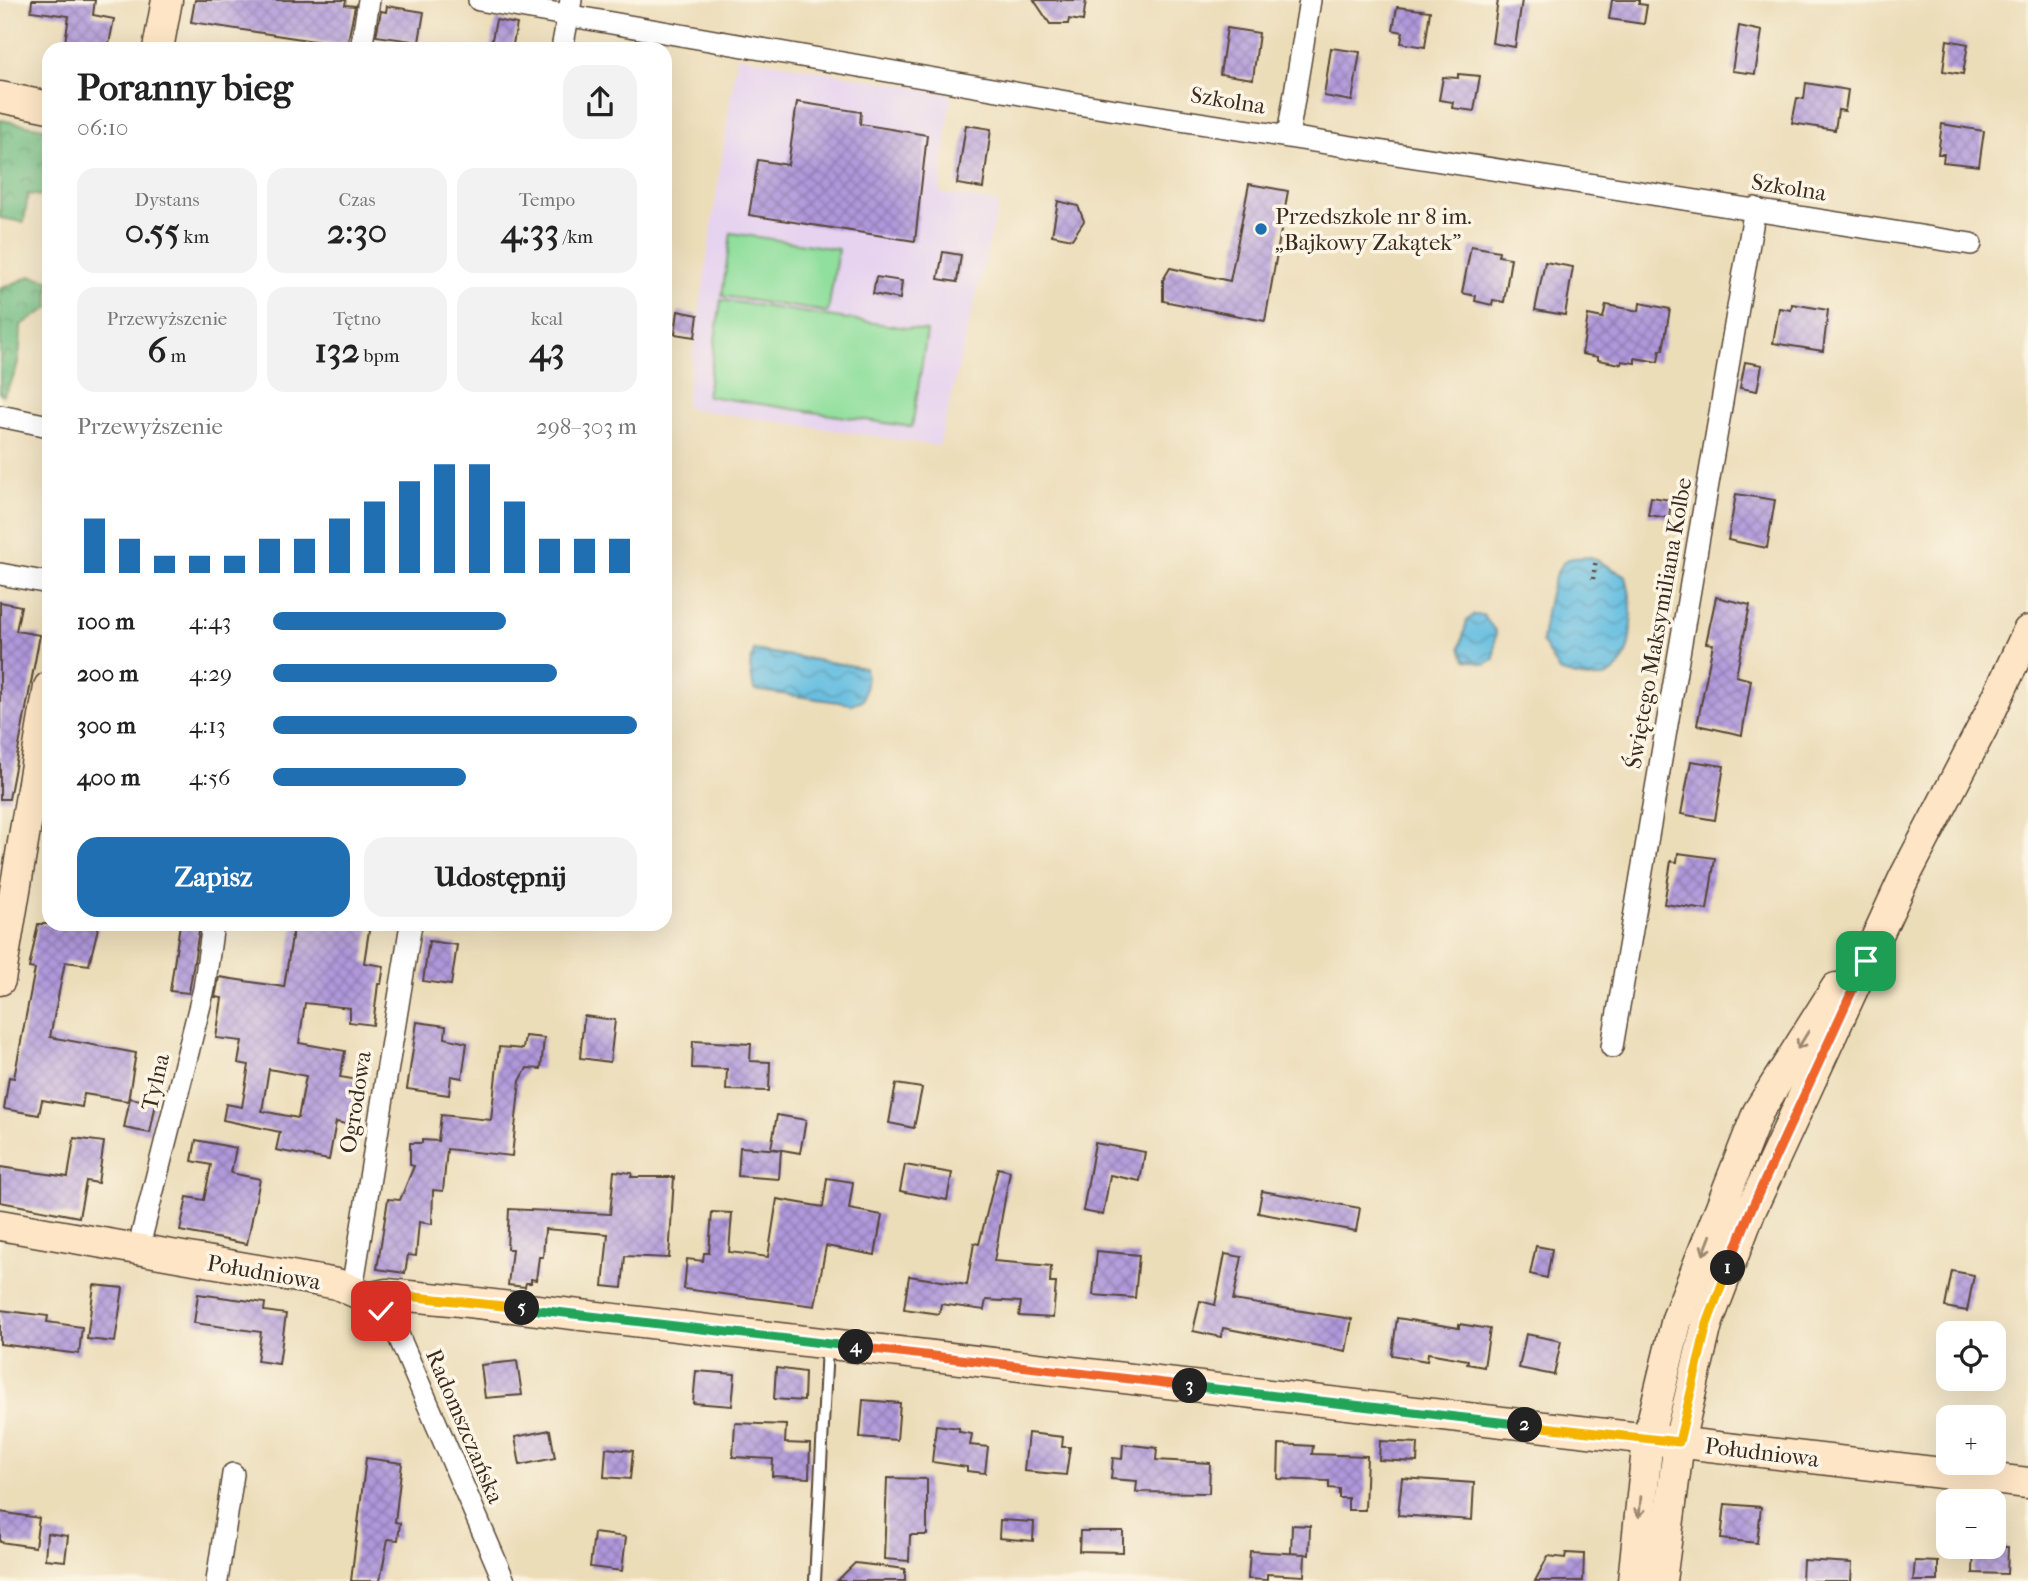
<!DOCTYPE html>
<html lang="pl">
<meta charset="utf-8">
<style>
body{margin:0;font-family:"IM FELL French Canon",serif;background:#f2f2f2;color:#222;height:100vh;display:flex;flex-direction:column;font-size:26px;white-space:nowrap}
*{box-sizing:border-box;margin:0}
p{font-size:23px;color:#767676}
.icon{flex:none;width:38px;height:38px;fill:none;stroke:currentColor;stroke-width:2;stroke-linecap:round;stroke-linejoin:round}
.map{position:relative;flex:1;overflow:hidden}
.panel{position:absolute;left:42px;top:42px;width:630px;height:889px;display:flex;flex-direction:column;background:#fff;border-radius:21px;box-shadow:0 7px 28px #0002}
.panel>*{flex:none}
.fabs{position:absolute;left:1936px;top:1321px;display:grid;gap:14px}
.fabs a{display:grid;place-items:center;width:70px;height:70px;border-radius:14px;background:#fff;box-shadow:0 7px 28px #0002;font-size:35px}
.pin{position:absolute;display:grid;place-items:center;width:60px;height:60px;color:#fff;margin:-30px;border-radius:14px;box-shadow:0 4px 10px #0006}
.km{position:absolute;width:35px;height:35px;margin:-18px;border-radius:50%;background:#222;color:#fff;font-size:19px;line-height:35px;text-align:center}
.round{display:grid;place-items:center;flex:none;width:74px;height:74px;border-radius:21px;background:#f2f2f2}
.overview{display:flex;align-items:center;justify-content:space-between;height:119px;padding:0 35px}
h1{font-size:38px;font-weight:700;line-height:52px}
.metrics{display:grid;grid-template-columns:repeat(3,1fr);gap:10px;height:119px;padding:7px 35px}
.metrics div{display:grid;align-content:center;border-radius:18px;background:#f2f2f2;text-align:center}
.metrics b{font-size:35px;font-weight:700}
.metrics small{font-size:19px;font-weight:400}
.metrics p{font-size:19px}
.chart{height:196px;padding:14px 35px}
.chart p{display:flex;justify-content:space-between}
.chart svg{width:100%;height:126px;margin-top:7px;stroke:#1f6fb2;stroke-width:6}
.button{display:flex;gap:14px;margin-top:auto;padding:14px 35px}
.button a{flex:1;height:80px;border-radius:21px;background:#1f6fb2;color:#fff;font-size:28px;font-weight:700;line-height:80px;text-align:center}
.button a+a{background:#f2f2f2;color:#222}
ul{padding:0 35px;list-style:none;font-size:23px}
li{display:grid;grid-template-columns:112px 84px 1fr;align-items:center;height:52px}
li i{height:18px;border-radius:9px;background:#1f6fb2}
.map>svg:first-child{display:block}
.built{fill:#e6d3f0}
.forest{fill:url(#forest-crowns);stroke:#587451;stroke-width:2}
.garden{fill:#90df9d;stroke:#66845e;stroke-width:2}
.water{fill:url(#water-waves);stroke:#507480;stroke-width:2}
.building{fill:url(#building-cross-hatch);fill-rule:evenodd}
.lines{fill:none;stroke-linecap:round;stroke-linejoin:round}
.lane-casing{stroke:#564535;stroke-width:14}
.street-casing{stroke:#564535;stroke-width:24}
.secondary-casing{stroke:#564535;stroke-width:33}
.path{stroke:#564535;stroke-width:4.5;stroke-dasharray:2 5;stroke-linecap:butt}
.lane{stroke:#fff;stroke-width:10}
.street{stroke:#fff;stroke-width:21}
.secondary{stroke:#fde5c5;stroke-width:30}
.oneway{stroke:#9c8872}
.split-1-casing{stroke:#fff;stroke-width:14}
.split-2-casing{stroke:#fff;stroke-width:14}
.split-3-casing{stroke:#fff;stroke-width:14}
.split-4-casing{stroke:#fff;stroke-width:14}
.split-5-casing{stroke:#fff;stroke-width:14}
.split-6-casing{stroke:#fff;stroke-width:14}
.split-1{stroke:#f0652b;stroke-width:9}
.split-2{stroke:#f5b400;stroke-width:9}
.split-3{stroke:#22a559;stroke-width:9}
.split-4{stroke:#f0652b;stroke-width:9}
.split-5{stroke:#22a559;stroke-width:9}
.split-6{stroke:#f5b400;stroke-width:9}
.poi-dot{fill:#1f6fb2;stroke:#fcf5e5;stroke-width:2.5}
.labels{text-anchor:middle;stroke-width:7;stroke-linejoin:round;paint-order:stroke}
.street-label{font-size:23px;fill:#3b2a1e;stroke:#fcf5e5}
.poi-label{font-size:23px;fill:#3b2a1e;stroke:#fcf5e5;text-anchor:start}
</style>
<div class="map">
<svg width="2028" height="1581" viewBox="0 0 2028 1581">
<defs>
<pattern id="forest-crowns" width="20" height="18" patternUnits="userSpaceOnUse" patternTransform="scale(1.75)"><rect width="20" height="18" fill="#74be84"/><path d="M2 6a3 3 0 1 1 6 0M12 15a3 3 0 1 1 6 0" fill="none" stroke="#609b6b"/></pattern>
<pattern id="water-waves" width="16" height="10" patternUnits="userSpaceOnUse" patternTransform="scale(1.75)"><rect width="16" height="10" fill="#64bde1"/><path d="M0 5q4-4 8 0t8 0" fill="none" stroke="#549ab6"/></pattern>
<pattern id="building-cross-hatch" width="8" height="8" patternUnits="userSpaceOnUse" patternTransform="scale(1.75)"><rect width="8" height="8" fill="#b098db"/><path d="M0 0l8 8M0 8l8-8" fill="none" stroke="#907cb1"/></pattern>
</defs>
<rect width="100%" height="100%" fill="#fcf5e5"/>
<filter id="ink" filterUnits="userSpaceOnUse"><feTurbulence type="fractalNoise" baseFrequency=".0143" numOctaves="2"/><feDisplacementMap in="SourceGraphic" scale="14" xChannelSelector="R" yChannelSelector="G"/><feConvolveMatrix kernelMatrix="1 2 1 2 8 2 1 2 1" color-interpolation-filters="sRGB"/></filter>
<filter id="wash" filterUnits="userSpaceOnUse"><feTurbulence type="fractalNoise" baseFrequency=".00686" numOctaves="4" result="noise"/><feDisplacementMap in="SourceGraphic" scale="28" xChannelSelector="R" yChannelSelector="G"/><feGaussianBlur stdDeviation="1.57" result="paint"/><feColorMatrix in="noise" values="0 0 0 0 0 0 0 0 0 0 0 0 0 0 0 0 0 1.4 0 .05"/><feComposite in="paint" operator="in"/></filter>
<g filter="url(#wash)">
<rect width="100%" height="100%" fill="#ecddb9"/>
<polygon class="built" points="737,56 951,94 940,193 999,203 939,446 685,408"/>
<g class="forest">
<polygon points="0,120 49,129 49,197 28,194 24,222 0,218"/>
<path d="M31,276L49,280V308L21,325C20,352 20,372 3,395L0,394V289Z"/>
</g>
<g class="garden">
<polygon points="731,233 838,249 828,312 722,296"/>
<polygon points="721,300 927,331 912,427 707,396"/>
</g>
<g class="water">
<path d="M1591,557L1626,576C1633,603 1638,662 1607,676C1594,682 1571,675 1559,671L1542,642C1544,624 1551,565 1569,559C1575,557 1584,558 1591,557Z"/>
<polygon points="1474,615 1483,615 1496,632 1494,659 1485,664 1466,660 1460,648 1467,620"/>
<polygon points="754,650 865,668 867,678 863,700 852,704 754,690 750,667"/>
</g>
<g id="blocks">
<g class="building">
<polygon points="32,0 95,0 93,15 114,19 108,49 64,49 69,16 31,11"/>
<polygon points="195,0 346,0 345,5 355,6 347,46 191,22"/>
<polygon points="1034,0 1086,0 1083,21 1069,19 1068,24 1050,24"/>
<polygon points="1498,0 1522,0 1515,47 1492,43"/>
<polygon points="1612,0 1639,0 1639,4 1647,5 1644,24 1609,19"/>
<polygon points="387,6 424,12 419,42 376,36 381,11 386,12"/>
<polygon points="1397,7 1430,11 1425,47 1401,43 1403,32 1393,30"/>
<polygon points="496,20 517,24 512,49 490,49"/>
<polygon points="1739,26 1762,31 1755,74 1732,71"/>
<polygon points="1227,28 1259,33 1253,79 1220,74"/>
<polygon points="1947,40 1968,44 1963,74 1943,71"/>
<polygon points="1331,48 1360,52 1352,101 1324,96"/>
<polygon points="1458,74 1480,76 1474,111 1452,108 1453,102 1439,100 1443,77 1458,78"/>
<polygon points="1806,83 1848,90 1845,111 1838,110 1835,130 1792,123 1797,98 1804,99"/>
<polygon points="797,102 861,112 860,124 927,135 915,241 749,215 758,160 788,165"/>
<polygon points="1942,124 1984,131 1979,166 1943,162 1944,154 1938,154"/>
<polygon points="966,125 991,129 983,188 957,184"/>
<polygon points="1249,184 1288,191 1265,321 1163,301 1163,280 1170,268 1230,281"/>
<polygon points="1058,201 1078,206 1084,221 1072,239 1052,235"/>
<polygon points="1471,246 1499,251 1498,256 1511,258 1504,302 1493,300 1492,305 1475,301 1476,296 1462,293"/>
<polygon points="943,252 961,255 957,282 938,279"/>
<polygon points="1545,262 1573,267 1565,315 1535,310"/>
<polygon points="876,277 902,281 900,299 873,294"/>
<polygon points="1640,303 1670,309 1663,350 1660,350 1658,362 1635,358 1635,363 1622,361 1621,364 1598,360 1598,357 1582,354 1588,315 1603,318 1606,305 1639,311"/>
<polygon points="1792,304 1828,310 1823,351 1773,343 1779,308 1791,310"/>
<polygon points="678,311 698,315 695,337 675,334"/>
<polygon points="1745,362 1762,365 1757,391 1740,388"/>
<polygon points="1736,494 1775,500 1767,548 1728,540"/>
<polygon points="1651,497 1671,500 1669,518 1648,515"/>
<polygon points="1716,597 1750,605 1736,676 1751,680 1742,735 1697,725 1713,644 1706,643"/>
<polygon points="0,602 21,606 16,631 40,635 9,799 0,799"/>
<polygon points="1691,761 1724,766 1715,820 1681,814"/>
<polygon points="1678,853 1715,858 1707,910 1664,904 1671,861 1677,862"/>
<polygon points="38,924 99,924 89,965 65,962 50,1037 136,1053 128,1101 84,1094 82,1107 42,1100 39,1115 4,1109 9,1077 14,1078 35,969 29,968"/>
<polygon points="180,924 200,924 189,993 170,991"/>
<path d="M294,924H370L364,963L384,966L381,984H378L373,1025L349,1022L350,1008L305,1003L299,1043L345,1051L340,1077L364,1081L356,1126L336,1122L329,1160L276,1150L280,1132L223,1120L226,1104L242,1107L249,1065L238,1063L242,1041L216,1038L222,998L215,997L219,977L284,987ZM269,1069L306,1076L298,1118L262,1111Z"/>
<polygon points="429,941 457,945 451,985 423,981"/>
<polygon points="584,1016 615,1020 610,1062 580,1058"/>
<polygon points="417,1022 446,1026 445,1038 467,1043 462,1078 451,1076 449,1095 407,1089"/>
<polygon points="525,1036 544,1038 541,1069 527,1068 520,1081 512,1156 447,1149 443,1191 433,1190 432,1224 419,1222 416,1256 408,1255 405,1273 377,1269 388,1199 400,1200 414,1166 410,1165 410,1143 422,1143 422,1140 438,1141 441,1115 491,1120 499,1047 523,1049"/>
<polygon points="693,1041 751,1044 750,1061 770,1062 769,1091 726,1090 727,1069 692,1068"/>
<polygon points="896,1084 922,1088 914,1128 889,1123"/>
<polygon points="130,1098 156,1103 150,1133 124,1128"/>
<polygon points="777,1115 806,1120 800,1153 771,1148"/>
<polygon points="74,1138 104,1142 98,1183 86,1181 79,1217 0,1202 0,1167 68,1177"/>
<polygon points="196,1140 236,1148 231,1173 260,1179 247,1244 180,1231 187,1197 204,1200 211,1165 192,1161"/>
<polygon points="1095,1143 1145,1152 1140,1181 1110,1175 1103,1215 1083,1211"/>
<polygon points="740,1147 781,1150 779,1179 738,1176"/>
<polygon points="905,1165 952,1173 947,1200 900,1191"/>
<polygon points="998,1168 1010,1171 994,1261 1051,1266 1050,1283 1056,1283 1053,1318 1019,1316 1021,1302 986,1300 984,1310 941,1304 939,1314 904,1309 909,1276 967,1285 974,1243 979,1244"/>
<polygon points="614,1171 632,1173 631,1177 674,1177 669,1258 625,1256 622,1288 603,1286 608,1234 545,1229 543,1257 539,1257 536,1280 531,1279 531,1283 526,1283 525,1287 508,1285 512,1249 507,1249 509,1209 610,1214"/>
<polygon points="827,1178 853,1182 849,1209 882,1215 875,1255 826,1246 815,1306 684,1289 687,1259 703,1261 704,1253 709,1253 712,1212 732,1213 729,1252 768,1257 777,1199 823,1207"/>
<polygon points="1262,1191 1360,1208 1356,1231 1258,1213"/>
<polygon points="1536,1246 1552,1249 1547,1278 1530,1274"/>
<polygon points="1097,1251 1139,1255 1135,1298 1093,1295"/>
<polygon points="1225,1254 1242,1257 1233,1300 1352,1319 1346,1351 1223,1328 1221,1337 1193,1331 1200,1301 1215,1305"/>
<polygon points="1952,1271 1974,1275 1967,1311 1945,1307"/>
<polygon points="94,1285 123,1288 115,1342 87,1339"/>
<polygon points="198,1294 265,1303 264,1311 286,1314 279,1364 257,1361 261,1332 194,1323"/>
<polygon points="0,1310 48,1316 47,1322 82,1327 79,1354 0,1344"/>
<polygon points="1397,1318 1459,1328 1459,1324 1490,1329 1484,1367 1467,1364 1468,1360 1428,1353 1427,1361 1392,1355"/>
<polygon points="1526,1334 1561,1341 1554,1375 1519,1368"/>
<polygon points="517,1361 522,1395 485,1398 481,1365"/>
<polygon points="776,1368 805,1372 804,1401 774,1399"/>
<polygon points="696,1371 735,1374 732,1406 693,1403"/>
<polygon points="863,1400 900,1403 897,1440 860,1437"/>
<polygon points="735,1423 786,1425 785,1443 810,1444 809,1478 772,1476 773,1459 733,1457"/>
<polygon points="936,1425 959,1428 959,1432 972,1434 970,1445 988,1447 985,1473 967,1471 967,1467 932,1462"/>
<polygon points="550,1430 555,1458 520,1465 515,1437"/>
<polygon points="1028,1433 1063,1437 1062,1447 1070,1447 1066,1475 1024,1471"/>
<polygon points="1380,1441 1418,1443 1417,1462 1379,1460"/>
<polygon points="1123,1444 1157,1448 1156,1460 1210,1463 1209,1493 1136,1492 1137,1481 1111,1479 1113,1458 1122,1459"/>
<polygon points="1279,1444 1313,1446 1312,1454 1367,1456 1365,1510 1348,1510 1348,1498 1339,1498 1339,1489 1329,1488 1329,1481 1278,1479"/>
<polygon points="606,1448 633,1451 630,1479 604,1477"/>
<polygon points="366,1458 402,1463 395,1522 400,1523 398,1540 388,1539 380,1581 351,1581"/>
<polygon points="887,1478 927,1479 927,1535 910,1535 909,1561 884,1559"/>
<polygon points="1402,1478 1474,1483 1472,1520 1398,1515"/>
<polygon points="1725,1504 1761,1507 1757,1543 1721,1539"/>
<polygon points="0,1512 39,1518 35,1547 0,1542"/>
<polygon points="1000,1520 1034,1522 1033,1541 999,1538"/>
<polygon points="1292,1525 1310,1526 1309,1555 1305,1554 1304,1576 1267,1574 1267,1580 1248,1579 1250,1551 1304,1554 1291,1553"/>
<polygon points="1080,1531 1123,1531 1123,1552 1079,1551"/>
<polygon points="47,1533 68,1536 65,1561 45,1559"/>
<polygon points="594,1533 626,1537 622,1571 590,1567"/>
<polygon points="1974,1547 2008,1547 2007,1574 1973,1573"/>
<polygon points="1566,1553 1584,1554 1583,1581 1535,1581 1548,1556 1565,1558"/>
<polygon points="1803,1560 1852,1563 1851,1581 1802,1581"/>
<polygon points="1915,1561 1938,1562 1938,1581 1913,1581"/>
<polygon points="855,1563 905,1569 905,1581 837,1581"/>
</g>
</g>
</g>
<g filter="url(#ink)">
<use href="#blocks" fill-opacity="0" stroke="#564535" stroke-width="2"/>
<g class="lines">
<defs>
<polyline id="lane" points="815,1581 827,1347"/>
<g id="street">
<polyline points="479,0 1084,105 1971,244"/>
<polyline points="361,49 369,0"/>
<polyline points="562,49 571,0"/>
<polyline points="1288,136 1310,0"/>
<polyline points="0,416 49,426"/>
<polyline points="0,574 49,583"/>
<polyline points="1612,1047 1755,208"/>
<polyline points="138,1250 204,989 213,924"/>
<polyline points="352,1289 411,924"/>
<polyline points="368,1298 396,1330 504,1581"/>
<polyline points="217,1581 233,1474"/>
</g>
<g id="secondary">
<polyline points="158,49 167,0"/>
<polyline points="0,97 49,107"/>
<polyline points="0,980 49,687"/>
<polyline points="0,1225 337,1284 368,1298 387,1294 451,1300 2028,1483"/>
<polyline points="1633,1581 1648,1439 1677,1319 1758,1112 1836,988"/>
<polyline points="1661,1581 1679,1442 1707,1324 1750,1212 1904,878 1989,715 2028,631"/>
</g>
</defs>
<use href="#lane" class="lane-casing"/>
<use href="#street" class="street-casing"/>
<use href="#secondary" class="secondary-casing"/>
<polyline class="path" points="1593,579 1596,559"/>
<use href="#lane" class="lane"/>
<use href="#street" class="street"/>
<use href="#secondary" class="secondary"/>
</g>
<defs><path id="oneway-shaft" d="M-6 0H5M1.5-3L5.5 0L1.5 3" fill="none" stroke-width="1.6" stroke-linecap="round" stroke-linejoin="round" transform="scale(1.75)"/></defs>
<g class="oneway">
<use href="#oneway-shaft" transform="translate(1803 1040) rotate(122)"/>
<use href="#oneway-shaft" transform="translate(1707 1245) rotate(111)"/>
<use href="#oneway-shaft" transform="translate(1640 1507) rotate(95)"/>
</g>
</g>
<g class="lines" filter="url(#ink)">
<defs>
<polyline id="split-1" points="1728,1268 1750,1212 1866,961"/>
<polyline id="split-2" points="1525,1425 1679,1442 1707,1324 1728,1268"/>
<polyline id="split-3" points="1190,1386 1525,1425"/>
<polyline id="split-4" points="856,1347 1190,1386"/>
<polyline id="split-5" points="522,1308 856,1347"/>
<polyline id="split-6" points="381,1311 369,1298 387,1294 522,1308"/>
</defs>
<use href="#split-1" class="split-1-casing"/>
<use href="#split-2" class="split-2-casing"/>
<use href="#split-3" class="split-3-casing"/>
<use href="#split-4" class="split-4-casing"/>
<use href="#split-5" class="split-5-casing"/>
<use href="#split-6" class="split-6-casing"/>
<use href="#split-1" class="split-1"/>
<use href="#split-2" class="split-2"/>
<use href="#split-3" class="split-3"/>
<use href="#split-4" class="split-4"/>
<use href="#split-5" class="split-5"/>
<use href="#split-6" class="split-6"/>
</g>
<circle class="poi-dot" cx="1261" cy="229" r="7"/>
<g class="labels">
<g class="street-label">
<text transform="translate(1228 100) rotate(9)" y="8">Szkolna</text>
<text transform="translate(1789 187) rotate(9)" y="8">Szkolna</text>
<text transform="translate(1658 623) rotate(-80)" y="8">Świętego Maksymiliana Kolbe</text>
<text transform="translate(155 1082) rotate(-77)" y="8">Tylna</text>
<text transform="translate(355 1102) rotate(-81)" y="8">Ogrodowa</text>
<text transform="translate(264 1272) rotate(10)" y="8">Południowa</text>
<text transform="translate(465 1426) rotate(67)" y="8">Radomszczańska</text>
<text transform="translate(1762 1452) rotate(7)" y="8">Południowa</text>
</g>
<g class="poi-label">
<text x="1275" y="224">Przedszkole nr 8 im.<tspan x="1275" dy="26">„Bajkowy Zakątek”</tspan></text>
</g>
</g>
</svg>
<div class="fabs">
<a><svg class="icon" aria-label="locate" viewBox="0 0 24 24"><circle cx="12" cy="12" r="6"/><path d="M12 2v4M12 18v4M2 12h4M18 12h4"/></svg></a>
<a>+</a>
<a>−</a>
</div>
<div class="pin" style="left:1866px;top:961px;background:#1e9e55"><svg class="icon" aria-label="arrive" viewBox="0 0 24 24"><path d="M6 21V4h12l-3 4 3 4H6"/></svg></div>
<div class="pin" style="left:381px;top:1311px;background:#d93025"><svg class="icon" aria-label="check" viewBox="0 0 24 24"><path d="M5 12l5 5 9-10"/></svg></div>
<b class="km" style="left:1728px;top:1268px">1</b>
<b class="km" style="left:1525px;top:1425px">2</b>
<b class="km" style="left:1190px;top:1386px">3</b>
<b class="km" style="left:856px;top:1347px">4</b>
<b class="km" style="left:522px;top:1308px">5</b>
<section class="panel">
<div class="overview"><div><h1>Poranny bieg</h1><p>06:10</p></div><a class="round"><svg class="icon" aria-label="share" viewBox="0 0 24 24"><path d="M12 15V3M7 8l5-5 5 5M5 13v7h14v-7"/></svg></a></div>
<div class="metrics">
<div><p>Dystans</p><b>0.55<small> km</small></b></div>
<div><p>Czas</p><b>2:30</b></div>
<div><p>Tempo</p><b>4:33<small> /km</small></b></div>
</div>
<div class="metrics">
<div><p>Przewyższenie</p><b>6<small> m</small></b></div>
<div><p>Tętno</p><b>132<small> bpm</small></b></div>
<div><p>kcal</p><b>43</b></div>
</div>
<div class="chart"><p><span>Przewyższenie</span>298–303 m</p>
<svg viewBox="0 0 160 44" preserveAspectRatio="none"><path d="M5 44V25M15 44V32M25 44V38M35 44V38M45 44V38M55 44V32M65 44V32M75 44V25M85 44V19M95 44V12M105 44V6M115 44V6M125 44V19M135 44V32M145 44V32M155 44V32"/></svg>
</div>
<ul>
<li><b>100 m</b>4:43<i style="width:64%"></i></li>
<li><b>200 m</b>4:29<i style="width:78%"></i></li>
<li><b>300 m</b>4:13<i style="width:100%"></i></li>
<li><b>400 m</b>4:56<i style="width:53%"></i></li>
</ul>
<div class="button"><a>Zapisz</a><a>Udostępnij</a></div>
</section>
</div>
